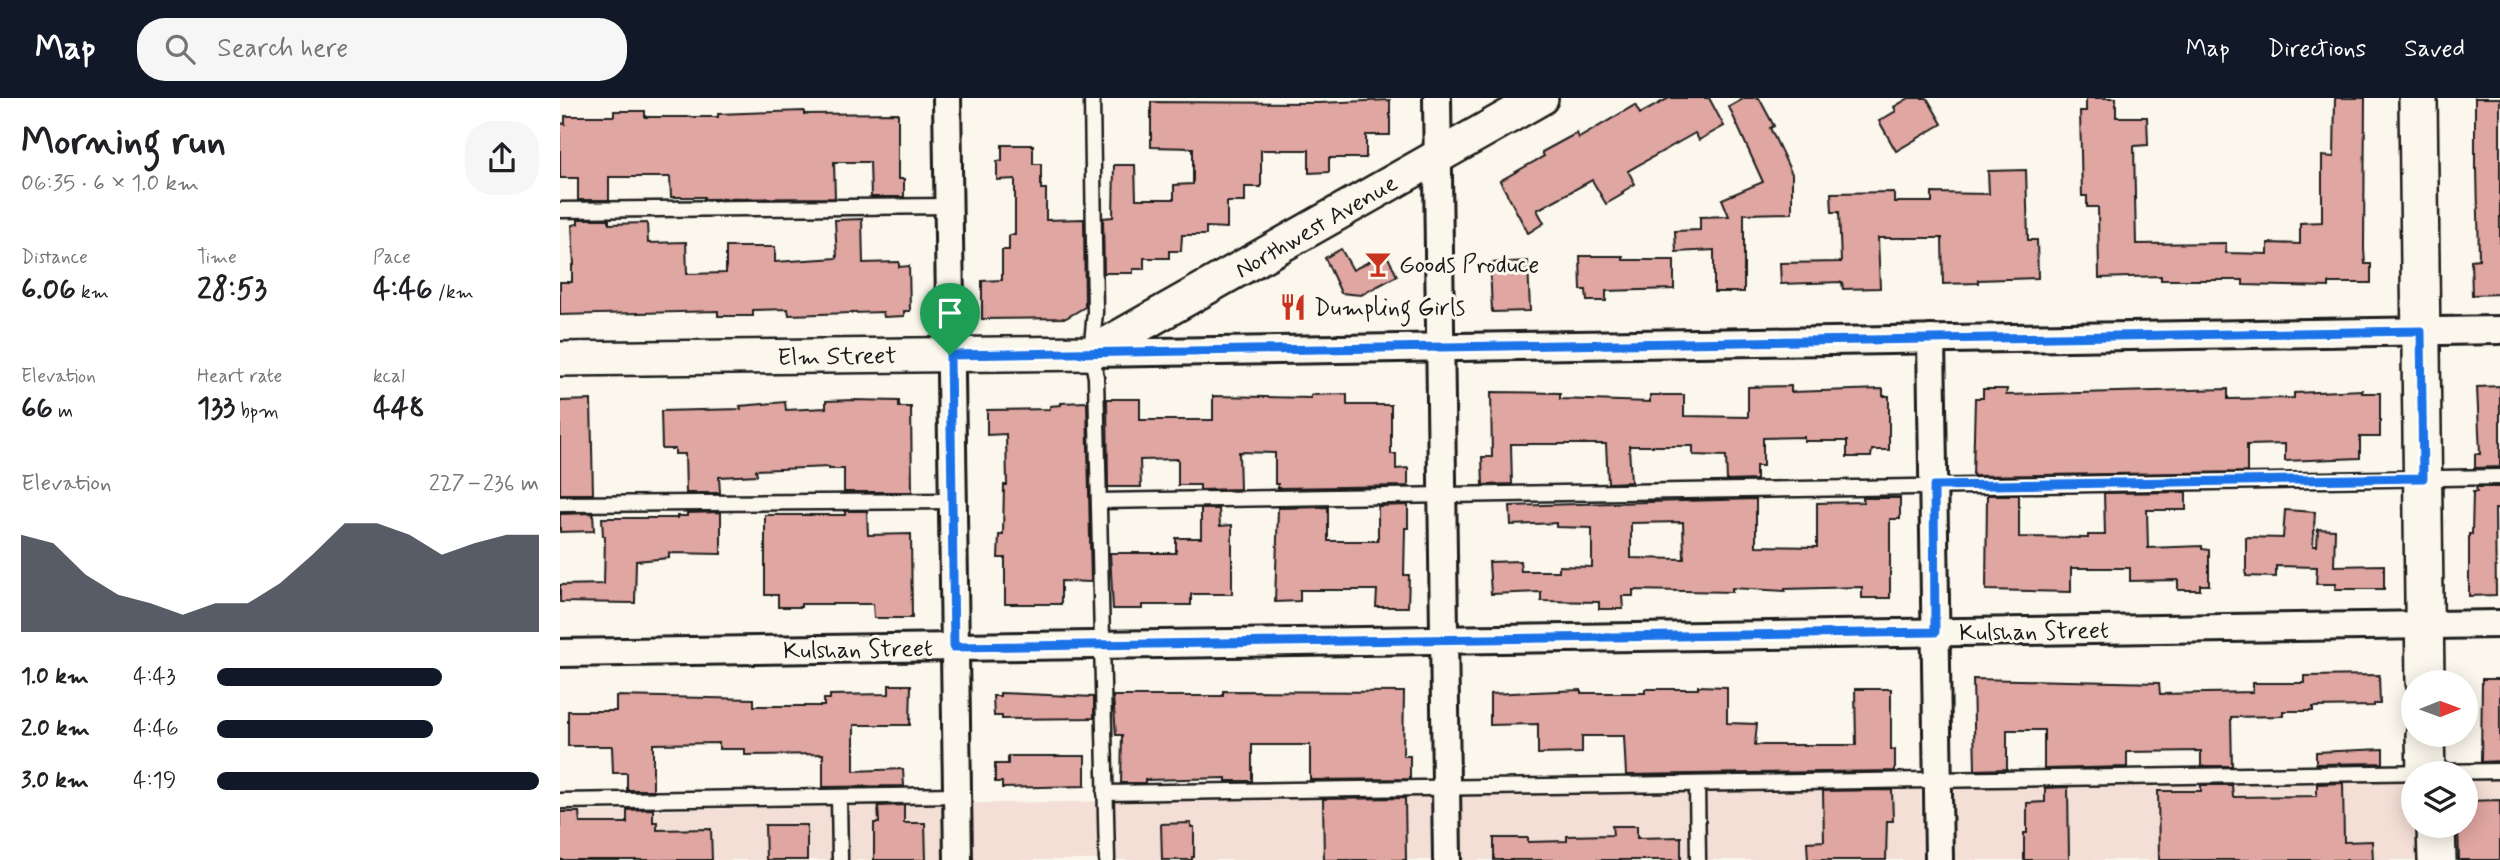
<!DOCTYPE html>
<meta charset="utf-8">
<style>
body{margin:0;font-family:Mynerve,sans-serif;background:#f6f6f6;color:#202124;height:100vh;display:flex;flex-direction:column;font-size:26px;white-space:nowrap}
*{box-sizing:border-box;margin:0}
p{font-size:23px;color:#757577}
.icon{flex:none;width:38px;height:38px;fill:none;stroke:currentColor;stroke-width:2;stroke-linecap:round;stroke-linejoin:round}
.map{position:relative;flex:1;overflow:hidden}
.panel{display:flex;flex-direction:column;background:#fff;width:560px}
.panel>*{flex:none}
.needle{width:46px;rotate:89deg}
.buttons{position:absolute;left:1841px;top:572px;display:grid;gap:14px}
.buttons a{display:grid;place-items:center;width:77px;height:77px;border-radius:50%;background:#fff;box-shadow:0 4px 18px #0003;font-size:35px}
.pin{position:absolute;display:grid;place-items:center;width:60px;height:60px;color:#fff;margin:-72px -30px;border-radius:50% 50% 50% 0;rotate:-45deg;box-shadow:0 0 7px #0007}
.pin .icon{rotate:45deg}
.round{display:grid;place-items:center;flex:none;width:74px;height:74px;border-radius:28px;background:#f6f6f6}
.summary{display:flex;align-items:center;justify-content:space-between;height:119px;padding:0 21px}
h1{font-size:38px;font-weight:700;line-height:52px}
.metrics{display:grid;grid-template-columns:repeat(3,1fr);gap:10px;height:119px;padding:7px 21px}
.metrics div{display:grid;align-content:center}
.metrics b{font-size:30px;font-weight:700}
.metrics small{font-size:19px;font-weight:400}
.metrics p{font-size:19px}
.chart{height:196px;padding:14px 21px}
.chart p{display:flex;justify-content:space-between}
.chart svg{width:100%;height:126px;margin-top:7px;fill:#111827;opacity:.7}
ul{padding:0 21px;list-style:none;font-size:23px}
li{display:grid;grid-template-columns:112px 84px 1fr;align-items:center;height:52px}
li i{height:18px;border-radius:9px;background:#111827}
header{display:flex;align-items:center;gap:42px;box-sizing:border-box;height:98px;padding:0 35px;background:#111827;color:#fff}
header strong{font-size:33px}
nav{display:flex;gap:38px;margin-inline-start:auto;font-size:24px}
.search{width:490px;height:63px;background:#f6f6f6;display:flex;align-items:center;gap:18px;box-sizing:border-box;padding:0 24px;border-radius:28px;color:#757577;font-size:26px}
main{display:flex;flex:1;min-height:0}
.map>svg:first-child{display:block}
.built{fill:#f3dfd6}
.building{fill:#e0a6a1;stroke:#1c1c1c;stroke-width:2;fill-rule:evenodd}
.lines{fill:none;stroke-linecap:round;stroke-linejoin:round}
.service-casing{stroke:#1c1c1c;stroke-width:19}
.minor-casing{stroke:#1c1c1c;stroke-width:32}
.tertiary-casing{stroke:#1c1c1c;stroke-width:38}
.secondary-casing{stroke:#1c1c1c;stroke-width:42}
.service{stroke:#fbf7ec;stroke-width:14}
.minor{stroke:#fbf7ec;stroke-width:26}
.tertiary{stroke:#fbf7ec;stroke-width:33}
.secondary{stroke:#fbf7ec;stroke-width:37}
.route-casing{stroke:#fff;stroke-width:14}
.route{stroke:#1a73e8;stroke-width:9}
.labels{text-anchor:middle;stroke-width:6;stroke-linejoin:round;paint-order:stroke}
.street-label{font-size:24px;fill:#1c1c1c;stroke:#fbf7ec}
.poi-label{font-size:24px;fill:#1c1c1c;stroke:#fbf7ec;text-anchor:start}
</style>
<header>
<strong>Map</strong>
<div class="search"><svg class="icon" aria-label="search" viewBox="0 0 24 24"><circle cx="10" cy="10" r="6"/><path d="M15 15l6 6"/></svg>Search here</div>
<nav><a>Map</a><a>Directions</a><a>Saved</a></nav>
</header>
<main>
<section class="panel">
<div class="summary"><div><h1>Morning run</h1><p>06:35 · 6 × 1.0 km</p></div><a class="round"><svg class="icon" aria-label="share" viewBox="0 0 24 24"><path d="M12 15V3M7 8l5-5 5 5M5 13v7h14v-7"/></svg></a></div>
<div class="metrics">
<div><p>Distance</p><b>6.06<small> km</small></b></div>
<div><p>Time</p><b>28:53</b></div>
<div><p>Pace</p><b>4:46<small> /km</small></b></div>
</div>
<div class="metrics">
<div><p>Elevation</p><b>66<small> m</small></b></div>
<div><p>Heart rate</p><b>133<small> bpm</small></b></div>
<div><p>kcal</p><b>448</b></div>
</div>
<div class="chart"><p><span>Elevation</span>227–236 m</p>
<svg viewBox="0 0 160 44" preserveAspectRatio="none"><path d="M0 44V10L10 13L20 24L30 31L40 34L50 38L60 34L70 34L80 27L90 17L100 6L110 6L120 10L130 17L140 13L150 10L160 10V44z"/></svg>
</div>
<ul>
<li><b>1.0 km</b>4:43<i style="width:70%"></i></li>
<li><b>2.0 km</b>4:46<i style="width:67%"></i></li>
<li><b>3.0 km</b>4:19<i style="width:100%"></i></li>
</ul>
</section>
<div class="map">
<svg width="1940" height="762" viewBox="0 0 1940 762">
<rect width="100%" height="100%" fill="#fbf7ec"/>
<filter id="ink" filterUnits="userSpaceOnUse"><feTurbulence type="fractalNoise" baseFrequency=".0143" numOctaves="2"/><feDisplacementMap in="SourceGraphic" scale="14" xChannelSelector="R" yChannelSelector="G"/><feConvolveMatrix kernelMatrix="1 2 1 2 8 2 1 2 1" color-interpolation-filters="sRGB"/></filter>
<g filter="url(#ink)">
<g class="built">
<polygon points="1906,679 1940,679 1940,762 1391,762 1390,688 1853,680 1853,728 1906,728"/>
<polygon points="1361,691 1362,762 0,762 0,693 12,693 12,714 362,706"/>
</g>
<g class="building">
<polygon points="1109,0 1149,0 1164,28 1139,42 1135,35 1068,73 1075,86 1062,94 1063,96 1046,106 1032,82 977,112 984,125 968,135 940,83 984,58 982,54 1017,35 1019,40 1075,7 1080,16"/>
<polygon points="1185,0 1199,0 1214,28 1210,30 1232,76 1232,115 1184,116 1184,194 1154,194 1154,152 1116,154 1115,133 1140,132 1140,119 1169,118 1162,101 1203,84 1169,9"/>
<polygon points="1349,0 1367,0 1382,26 1336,53 1319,23 1336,13 1334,9"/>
<polygon points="1526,0 1556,0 1556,19 1587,19 1588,47 1574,48 1576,146 1666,145 1666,155 1708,156 1708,145 1740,146 1740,125 1762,124 1762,58 1774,59 1775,0 1805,0 1804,151 1805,166 1811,166 1811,185 1769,185 1769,189 1683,187 1683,182 1601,182 1601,178 1539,180 1538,109 1527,109 1527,98 1522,98 1520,13 1526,13"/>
<polygon points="1915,0 1940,0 1940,196 1912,197 1911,162 1919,161 1917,71 1915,71"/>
<polygon points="830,2 830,37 806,37 806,60 769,60 769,74 749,75 749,52 701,52 701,89 685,89 685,104 667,104 667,130 646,129 646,137 622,137 621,153 609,153 609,160 584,160 584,171 573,171 573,175 544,175 543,120 553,119 554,67 575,67 576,101 614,101 614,87 633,86 633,50 591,49 591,4 758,5"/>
<polygon points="54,13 85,13 85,19 158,19 158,16 244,13 244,16 338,15 338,81 344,81 344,99 311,99 310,64 274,64 275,100 144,101 144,99 111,99 110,79 49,79 49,102 18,102 18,80 0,80 0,25 5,26 5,18 54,18"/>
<polygon points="442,47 473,47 473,66 481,66 481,91 486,91 486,122 524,121 525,209 506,220 422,221 422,183 442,182 442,152 449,152 449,137 455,137 455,81 437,82 437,63 442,63"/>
<polygon points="1466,72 1468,142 1477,142 1478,180 1418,182 1418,185 1383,186 1382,140 1318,140 1320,190 1283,191 1282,184 1221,186 1220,165 1281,164 1279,114 1272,114 1271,95 1334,94 1334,104 1372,104 1372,95 1429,96 1428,73"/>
<polygon points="18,121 49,121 49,126 87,125 88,145 126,144 127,176 166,175 166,149 215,149 215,164 277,160 275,122 302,121 303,165 339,164 339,169 349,168 350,213 344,213 344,218 324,219 323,214 229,217 228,211 193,212 193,218 158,218 158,213 0,217 0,184 12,184 12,167 14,167 12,127 18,126"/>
<polygon points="781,151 793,172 826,155 837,178 801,197 781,195 765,160"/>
<polygon points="1020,158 1063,158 1063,162 1114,162 1114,191 1046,193 1046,203 1027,203 1026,192 1021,192"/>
<polygon points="968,163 970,213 932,214 930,165"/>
<polygon points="1231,288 1231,294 1323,291 1323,298 1329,298 1329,352 1312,352 1311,359 1287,359 1287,343 1244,343 1244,339 1203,340 1203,368 1196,368 1196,382 1167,383 1166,358 1133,357 1133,348 1069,348 1071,384 1048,385 1046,346 951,346 952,386 923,387 922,359 932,359 931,294 1000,295 1000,301 1090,304 1090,297 1124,297 1124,318 1188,319 1188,289"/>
<polygon points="1940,288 1940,369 1915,370 1915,356 1920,356 1917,289"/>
<polygon points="1423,291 1447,291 1446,297 1668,291 1668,301 1734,300 1734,295 1802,292 1802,295 1820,295 1820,339 1800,339 1800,360 1725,363 1725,346 1687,347 1687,374 1413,378 1415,300 1423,300"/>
<polygon points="787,296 787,307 831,307 831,356 836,356 836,371 848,370 848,388 718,390 718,386 715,386 715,355 679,354 680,391 640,392 640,387 618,387 618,361 580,362 581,389 548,389 547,301 580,301 580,322 653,322 653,298 751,300 751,297"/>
<polygon points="31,302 33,396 0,396 0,303"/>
<polygon points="293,302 339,303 339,309 351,309 352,394 284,394 284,371 269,371 269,369 196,372 197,377 159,379 160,395 126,395 125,356 115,356 115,351 102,351 101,313 181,311 180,308 225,304 226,312 266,310 266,303"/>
<polygon points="527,304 531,484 501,483 501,506 445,506 445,460 438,460 439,437 443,437 444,387 447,387 446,336 427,337 427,312 490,311 490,308 501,307 501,305"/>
<polygon points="1916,389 1940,389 1940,411 1935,411 1936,497 1909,498 1909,436 1912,436 1913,394 1917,394"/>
<polygon points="1626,394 1626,412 1587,412 1588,450 1642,448 1642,451 1649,452 1649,487 1640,487 1640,492 1618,492 1618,482 1570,483 1570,470 1511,470 1511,494 1426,492 1427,397 1459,397 1459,439 1528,440 1528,437 1545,437 1544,395"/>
<path d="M1303,400H1340V421H1330V500H1302V489L1225,491V493L1172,490V494L1073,492V498H1062L1063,511H1039V504L981,503V494L931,496L929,464L960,463L961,473H999V468L1032,469V430L996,429V425L951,427L950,408L1196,401V448L1257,449V405L1303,404ZM1123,424L1124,461L1071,460V425Z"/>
<polygon points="848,407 848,430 845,430 844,477 849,477 848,509 816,509 817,492 740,492 740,503 715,504 718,410 768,409 768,443 818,443 818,408"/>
<polygon points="641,411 659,411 660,428 672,427 672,496 631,496 631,507 582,507 582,511 553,511 550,455 616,455 616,440 641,440"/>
<polygon points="1725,412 1755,414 1753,448 1757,448 1758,431 1775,432 1774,468 1824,467 1824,491 1775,491 1776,486 1756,486 1757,469 1716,468 1716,479 1686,478 1686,439 1723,440"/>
<polygon points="285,413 307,413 308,437 351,436 352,520 314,520 313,506 241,506 241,509 218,509 218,497 205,497 205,417 285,417"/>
<polygon points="161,414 161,456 109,455 109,460 76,463 75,505 0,504 0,487 44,486 45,438 43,438 42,420 117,420 117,418 127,418 127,415"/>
<polygon points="33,415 34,433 0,434 0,416"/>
<polygon points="1819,577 1820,606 1814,606 1814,608 1753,609 1753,613 1723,613 1723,618 1671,619 1672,668 1641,668 1641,653 1567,654 1567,669 1484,671 1484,632 1447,632 1447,671 1415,672 1413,581 1599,585 1600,596 1693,594 1693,585 1744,585 1744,578"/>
<polygon points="1922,581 1940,581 1940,663 1921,664"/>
<polygon points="329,587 351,587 350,627 294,627 294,673 343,671 344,688 263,689 263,656 185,657 185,651 159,651 159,645 93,646 93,692 67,692 67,675 53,675 52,648 8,648 8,613 56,613 56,598 194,601 194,608 264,608 264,601 270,601 270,597 329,596"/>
<polygon points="1138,588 1167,589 1167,625 1197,626 1195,647 1296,647 1295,591 1331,591 1331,652 1335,652 1335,673 1066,677 1064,638 1022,638 1022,655 978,656 978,626 930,627 930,596 1021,592 1021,595 1085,595 1085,591 1138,591"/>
<polygon points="663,593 844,594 843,658 850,658 850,681 750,682 750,647 692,647 692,683 666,683 666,680 585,682 585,685 561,685 562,637 556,637 553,598 663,598"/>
<polygon points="440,595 534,599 534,620 442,621 442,618 434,618 433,598 440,598"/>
<polygon points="1823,651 1823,665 1756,666 1756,654"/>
<polygon points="448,658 525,658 525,688 442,690 442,684 435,684 435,666 448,666"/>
<polygon points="1783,685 1784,744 1812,743 1813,762 1599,762 1598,693 1641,693 1641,687 1672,687 1673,699 1757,698 1757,686"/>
<polygon points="1508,689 1509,762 1464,762 1464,735 1467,735 1467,705 1485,704 1485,690"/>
<polygon points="1332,692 1333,723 1327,723 1326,762 1248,762 1247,744 1264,743 1263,693"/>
<polygon points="845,700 846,762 764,762 763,701"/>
<polygon points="1940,702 1940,762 1899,762 1898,728 1906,728 1906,703"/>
<polygon points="344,707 344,725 365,725 366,762 314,762 314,725 319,725 318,708"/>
<polygon points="93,711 93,724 97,724 97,732 151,731 152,762 0,762 0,714 19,714 20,725 67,725 67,712"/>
<polygon points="631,725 631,729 634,729 634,759 632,759 632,762 602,762 601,726"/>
<polygon points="205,727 247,727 247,762 206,762"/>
<polygon points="1052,728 1077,728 1077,740 1121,739 1121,762 934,762 934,740 968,740 968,744 1007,743 1007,738 1053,737"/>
</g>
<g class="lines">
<defs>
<g id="service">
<polyline points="532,0 535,214 531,255 536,279 547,762"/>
<polyline points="0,112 388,108"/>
<polyline points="539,403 1940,379"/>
<polyline points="0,406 392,403"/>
<polyline points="1137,686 1138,762"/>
<polyline points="545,695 1940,673"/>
<polyline points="279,699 280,762"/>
<polyline points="0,703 397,697"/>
</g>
<g id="minor">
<polyline points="387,0 398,762"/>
<polyline points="877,0 887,762"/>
<polyline points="1371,241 1379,762"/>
<polyline points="531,255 1940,232"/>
<polyline points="0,555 1940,526"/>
</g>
<polyline id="tertiary" points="0,261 531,255 981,0"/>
<g id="secondary">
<polyline points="1858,0 1865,584"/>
<polyline points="1865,637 1866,676"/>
<polyline points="1876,728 1877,762"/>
</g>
</defs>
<use href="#service" class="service-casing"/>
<use href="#minor" class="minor-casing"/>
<use href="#tertiary" class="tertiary-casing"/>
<use href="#secondary" class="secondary-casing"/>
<use href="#service" class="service"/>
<use href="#minor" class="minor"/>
<use href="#tertiary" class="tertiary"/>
<use href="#secondary" class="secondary"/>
</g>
</g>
<g class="lines" filter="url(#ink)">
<defs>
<polygon id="route" points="1861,233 1863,380 1374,388 1375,534 394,549 390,257"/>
</defs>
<use href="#route" class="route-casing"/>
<use href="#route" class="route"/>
</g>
<defs>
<symbol id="bar-bare" viewBox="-9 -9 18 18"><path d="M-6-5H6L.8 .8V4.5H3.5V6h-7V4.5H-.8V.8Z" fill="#c8321e" stroke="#fbf7ec" stroke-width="2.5" paint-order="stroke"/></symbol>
<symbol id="restaurant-bare" viewBox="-9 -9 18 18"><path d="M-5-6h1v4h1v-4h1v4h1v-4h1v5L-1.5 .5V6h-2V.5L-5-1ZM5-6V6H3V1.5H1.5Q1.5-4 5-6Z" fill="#c8321e" stroke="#fbf7ec" stroke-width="2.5" paint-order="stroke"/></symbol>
</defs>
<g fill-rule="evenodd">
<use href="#bar-bare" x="799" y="147" width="38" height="38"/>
<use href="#restaurant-bare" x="714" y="190" width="38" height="38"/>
</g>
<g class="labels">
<g class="street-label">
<text transform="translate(756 128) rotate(-30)" y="8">Northwest Avenue</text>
<text transform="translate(277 258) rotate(-1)" y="8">Elm Street</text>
<text transform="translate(1474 533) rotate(-1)" y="8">Kulshan Street</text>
<text transform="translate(298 551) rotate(-1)" y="8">Kulshan Street</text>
</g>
<g class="poi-label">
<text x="839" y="174">Goods Produce</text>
<text x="754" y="217">Dumpling Girls</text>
</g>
</g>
</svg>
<div class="buttons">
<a><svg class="needle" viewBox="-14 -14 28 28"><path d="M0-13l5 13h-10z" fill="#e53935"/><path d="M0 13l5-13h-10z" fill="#757577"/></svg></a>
<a><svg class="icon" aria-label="layers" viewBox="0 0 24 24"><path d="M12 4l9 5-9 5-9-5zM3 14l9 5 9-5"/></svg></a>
</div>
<div class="pin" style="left:390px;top:257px;background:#1e9e55"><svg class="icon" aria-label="arrive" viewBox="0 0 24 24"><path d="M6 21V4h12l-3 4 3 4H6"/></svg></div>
</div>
</main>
